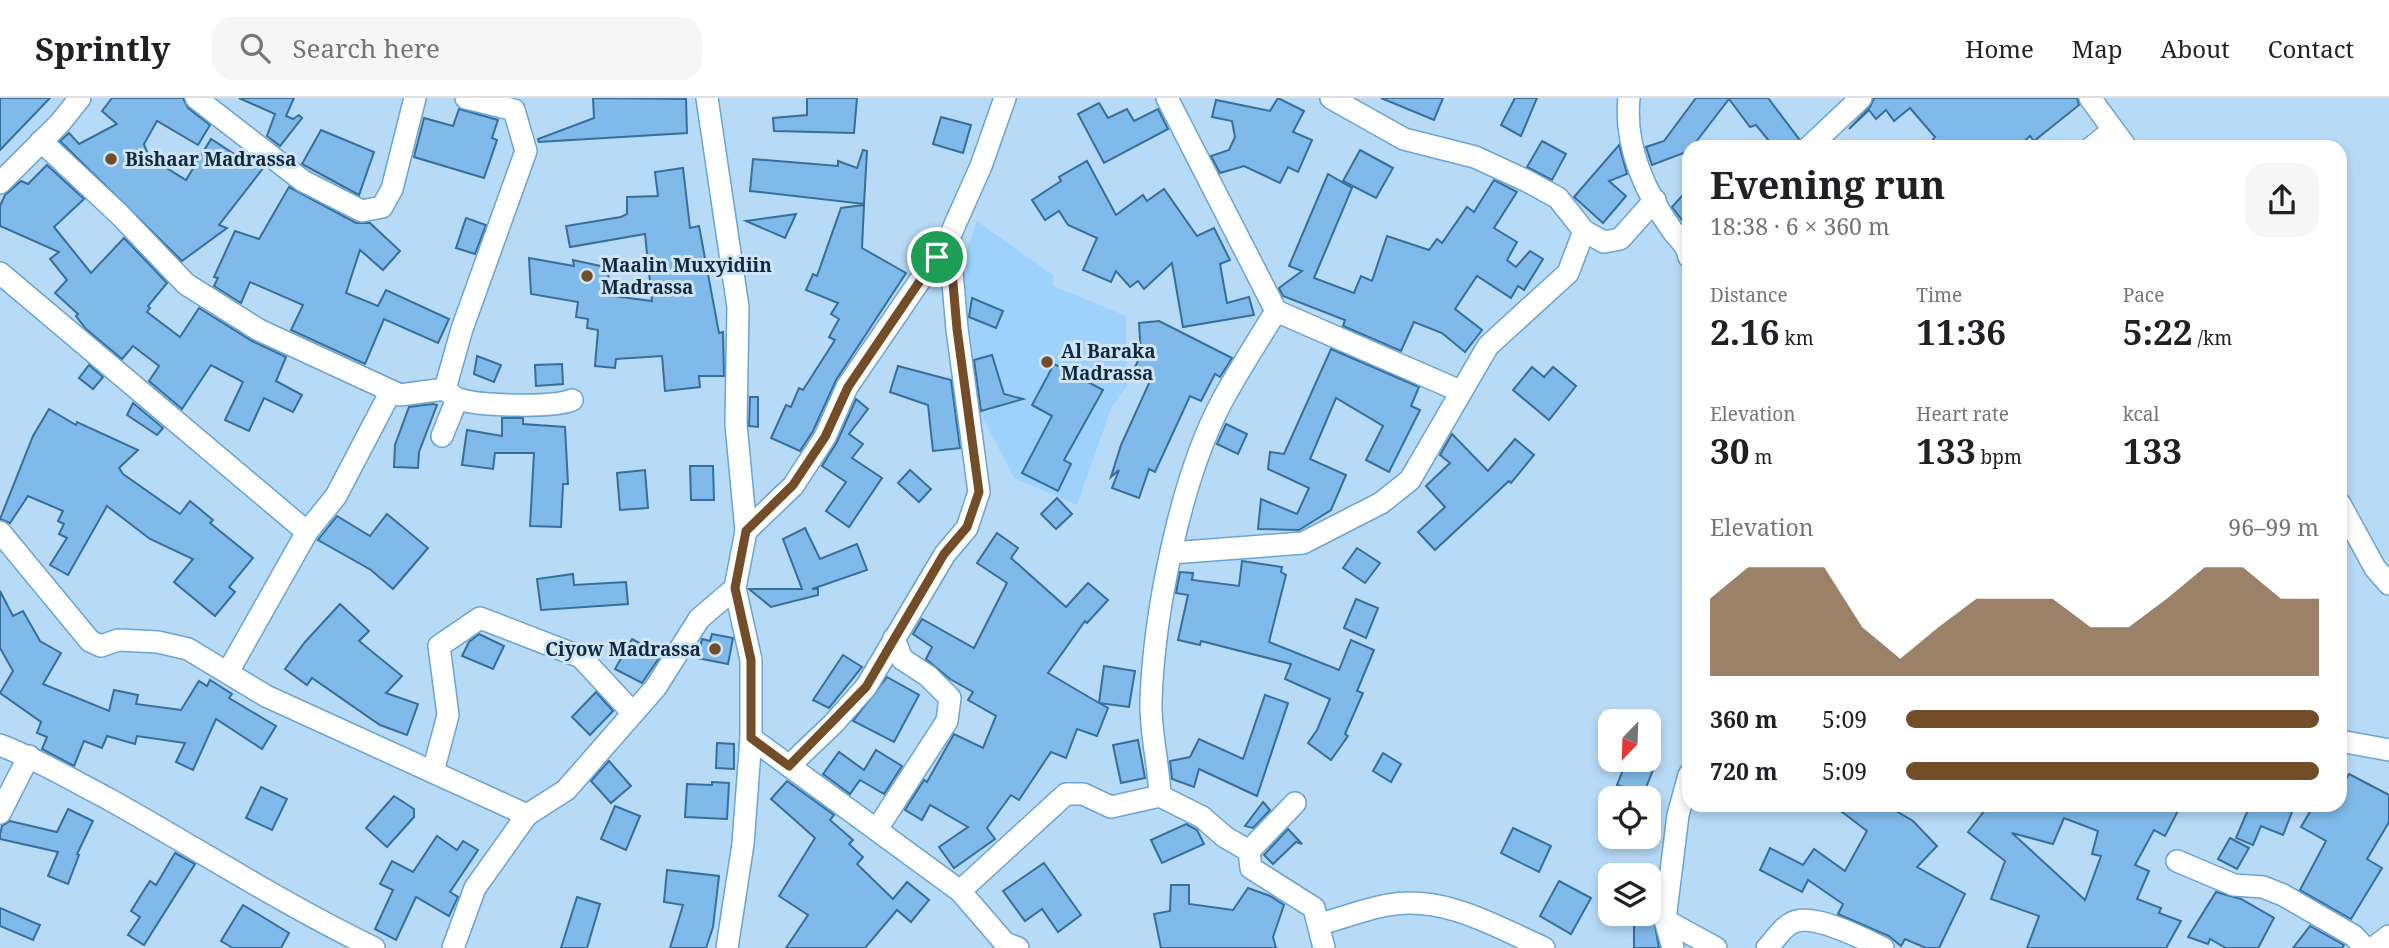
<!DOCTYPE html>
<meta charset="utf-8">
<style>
body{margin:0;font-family:"Noto Serif",serif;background:#f6f6f6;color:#202124;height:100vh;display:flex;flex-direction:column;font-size:26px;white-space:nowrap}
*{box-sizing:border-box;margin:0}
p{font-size:23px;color:#757577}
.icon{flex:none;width:38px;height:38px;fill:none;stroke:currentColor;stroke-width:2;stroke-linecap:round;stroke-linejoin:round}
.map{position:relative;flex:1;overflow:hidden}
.panel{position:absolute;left:1682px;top:42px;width:665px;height:672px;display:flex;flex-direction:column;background:#fff;border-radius:21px;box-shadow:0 4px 10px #0003}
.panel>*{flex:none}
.needle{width:46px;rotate:203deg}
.controls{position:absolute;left:1598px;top:611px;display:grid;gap:14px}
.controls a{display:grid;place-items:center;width:63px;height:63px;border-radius:14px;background:#fff;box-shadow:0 4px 10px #0003;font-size:35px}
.pin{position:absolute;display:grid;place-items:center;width:60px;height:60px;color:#fff;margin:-30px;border:4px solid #fff;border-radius:50%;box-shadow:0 2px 7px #0007}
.round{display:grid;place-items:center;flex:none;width:74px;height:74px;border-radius:21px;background:#f6f6f6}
.overview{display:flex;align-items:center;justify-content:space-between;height:119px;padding:0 28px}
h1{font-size:38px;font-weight:700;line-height:52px}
.figures{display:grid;grid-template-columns:repeat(3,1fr);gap:10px;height:119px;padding:7px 28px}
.figures div{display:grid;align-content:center}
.figures b{font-size:35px;font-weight:700}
.figures small{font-size:19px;font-weight:400}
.figures p{font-size:19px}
.chart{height:196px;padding:14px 28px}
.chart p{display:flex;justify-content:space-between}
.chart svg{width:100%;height:126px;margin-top:7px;fill:#724d28;opacity:.7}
ul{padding:0 28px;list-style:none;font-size:23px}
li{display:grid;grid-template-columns:112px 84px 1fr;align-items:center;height:52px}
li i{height:18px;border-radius:9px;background:#724d28}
header{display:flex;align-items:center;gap:42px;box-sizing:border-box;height:98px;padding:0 35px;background:#fff;border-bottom:2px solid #e0e0e0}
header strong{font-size:33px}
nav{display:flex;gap:38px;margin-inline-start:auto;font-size:24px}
.search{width:490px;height:63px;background:#f6f6f6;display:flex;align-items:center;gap:18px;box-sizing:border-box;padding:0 24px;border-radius:21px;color:#757577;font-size:26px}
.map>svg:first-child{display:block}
.built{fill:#9ed2fd;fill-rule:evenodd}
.building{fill:#80baea;stroke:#366f9b;stroke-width:2;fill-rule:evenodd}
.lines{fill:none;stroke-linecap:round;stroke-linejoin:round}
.street-casing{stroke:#6aa4d2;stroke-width:24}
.street{stroke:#fff;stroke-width:21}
.route-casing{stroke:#fff;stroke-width:14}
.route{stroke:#724d28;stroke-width:9}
.poi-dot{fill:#724d28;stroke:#cee5f9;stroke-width:2.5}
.labels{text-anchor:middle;stroke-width:6;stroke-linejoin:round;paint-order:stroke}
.poi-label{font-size:19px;font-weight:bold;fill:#12293c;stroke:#cee5f9;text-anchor:start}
</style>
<header>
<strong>Sprintly</strong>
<div class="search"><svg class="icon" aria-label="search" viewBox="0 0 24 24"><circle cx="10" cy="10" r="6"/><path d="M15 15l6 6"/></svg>Search here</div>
<nav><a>Home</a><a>Map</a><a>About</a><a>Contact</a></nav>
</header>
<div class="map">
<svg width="2389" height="850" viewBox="0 0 2389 850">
<rect width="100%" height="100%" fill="#b7daf7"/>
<path class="built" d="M977,123L1054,178L1053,188L1126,218L1127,288L1112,308L1077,407L1014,380L981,316L970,274L959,175ZM972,200L1003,213L996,229L966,218ZM1054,266L1102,292L1080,333L1032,307ZM1036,348L1071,366L1058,393L1022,375Z"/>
<g class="building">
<polygon points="0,0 50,0 0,52"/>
<polygon points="112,0 183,0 188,10 210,27 198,47 157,23 144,46 149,59 186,82 211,41 242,61 246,56 264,69 219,127 227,130 182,163 60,43 69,35 79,46 117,26 102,13"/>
<polygon points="239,0 294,0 286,18 293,21 299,17 302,20 280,48 267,38 275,16"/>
<polygon points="593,0 686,1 687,35 539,44 538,41 594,20"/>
<polygon points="807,0 857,0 854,35 774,33 773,20 807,17"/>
<polygon points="1278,0 1304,13 1293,34 1312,42 1298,74 1288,69 1280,85 1244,68 1220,75 1211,58 1229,52 1235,39 1232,23 1212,19 1216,2 1270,13"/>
<polygon points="1381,0 1443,0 1434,22"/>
<polygon points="1515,0 1537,0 1521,38 1501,27"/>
<polygon points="1696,0 1768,0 1799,41 1796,49 1774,49 1756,27 1750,29 1729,1 1689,53 1652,67 1646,49 1664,43"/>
<polygon points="1874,0 2077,0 2079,7 2034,43 2030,38 2018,49 1927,49 1935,39 1910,10 1894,23 1886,12 1876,21 1869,12 1849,31 1870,9"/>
<polygon points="1099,5 1108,20 1127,11 1134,23 1158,11 1168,31 1104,65 1078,16"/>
<polygon points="459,11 498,22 492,40 497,42 484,80 414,59 424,20 453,28"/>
<polygon points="941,19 971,27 963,55 933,46"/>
<polygon points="321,32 374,54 359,97 302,66"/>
<polygon points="1542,43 1566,56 1552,82 1527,69"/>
<polygon points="1619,47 1627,76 1609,83 1626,98 1603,125 1574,99"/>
<polygon points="863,52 867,53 864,106 750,93 753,61 838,68 838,63 857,70"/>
<polygon points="1360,52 1393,70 1376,100 1343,83"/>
<polygon points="1087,63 1116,117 1143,97 1147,103 1164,91 1197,138 1214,130 1230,162 1220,166 1227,205 1249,199 1254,217 1183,229 1172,165 1144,191 1138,183 1130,189 1116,173 1111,184 1083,172 1097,140 1068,127 1059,113 1045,122 1032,102 1061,83 1059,79"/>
<polygon points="47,67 84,101 54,129 91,175 124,140 167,185 148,208 150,210 147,214 180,239 199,210 252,243 286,259 276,283 302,297 293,314 264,300 249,333 225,322 243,284 211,267 182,311 149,283 159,268 133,248 122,261 86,231 76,218 78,216 55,195 67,182 50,161 59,154 0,128 0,108 5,97 21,83 28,86"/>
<polygon points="683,70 690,130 699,128 719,235 723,234 724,278 699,278 700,289 665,293 662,258 616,261 615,270 595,268 598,232 587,230 588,221 576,219 578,204 531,196 529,160 574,168 573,162 610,170 605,197 652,203 645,136 570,149 566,128 621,119 627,116 627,99 658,98 655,74"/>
<polygon points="1328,76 1352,90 1314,180 1354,195 1361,178 1372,183 1387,138 1429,152 1437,141 1442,145 1467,109 1474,114 1494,82 1517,94 1494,130 1517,144 1507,162 1516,169 1530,153 1543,161 1524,192 1518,188 1511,200 1477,178 1455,211 1482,232 1465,254 1442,235 1414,224 1401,253 1343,228 1345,222 1283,198 1279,190 1302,173 1289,168"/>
<polygon points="289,89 356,125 370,125 400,153 383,172 360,152 346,195 378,208 386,192 449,221 438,245 384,221 365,266 291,232 303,207 250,184 241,205 214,188 218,180 214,179 235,133 259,141"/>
<polygon points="1689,90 1689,131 1672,109"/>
<polygon points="864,107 862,150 906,175 836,282 813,333 800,353 771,340 786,307 791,309 799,290 803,292 835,242 829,239 839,221 831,216 838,205 806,192 813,176 817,178 841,110"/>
<polygon points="796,116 785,140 746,123"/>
<polygon points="466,120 486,127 475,156 456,150"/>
<polygon points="972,200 1003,213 996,230 969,219"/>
<polygon points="1159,223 1232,260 1220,279 1215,276 1201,303 1190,298 1155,374 1149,371 1139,400 1112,390 1119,372 1111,379 1121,347 1151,281 1133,273 1141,257 1139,225"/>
<polygon points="1331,251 1419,289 1411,308 1420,312 1389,374 1366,362 1383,328 1336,300 1310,361 1346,377 1331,412 1299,432 1258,431 1261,401 1297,416 1309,390 1268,371 1270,354 1284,356"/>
<polygon points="992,257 1004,296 1023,301 981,313 974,262"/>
<polygon points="477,258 501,267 494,284 474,276"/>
<polygon points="562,266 563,286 536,288 535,267"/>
<polygon points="1054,266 1103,292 1064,362 1071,366 1058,393 1022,375 1052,318 1032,307"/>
<polygon points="89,267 103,279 93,291 79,280"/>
<polygon points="898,268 951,282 960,350 933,353 928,307 890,294"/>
<polygon points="1532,269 1544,279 1553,269 1576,288 1549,322 1513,292"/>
<polygon points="750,299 758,299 758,329 749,328"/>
<polygon points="856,301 868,311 849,336 863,346 852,360 882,380 849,429 826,413 846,384 822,368 837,344"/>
<polygon points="133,305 163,330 157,337 127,317"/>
<polygon points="433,306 437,307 419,354 418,370 394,369 395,347 409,309"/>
<polygon points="49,311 76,327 77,324 138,352 119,370 123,376 180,416 190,403 213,422 210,425 253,460 229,489 235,494 215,518 174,484 193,461 150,441 107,408 68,477 50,467 67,440 59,436 64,426 58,423 63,413 28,398 10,425 0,421 33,338"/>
<polygon points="502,320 523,320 523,326 565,329 568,386 563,386 561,429 530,428 534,355 495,355 493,371 462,367 467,332 502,338"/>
<polygon points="1226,326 1247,336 1238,356 1217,346"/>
<polygon points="1452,336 1488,373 1515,341 1534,357 1511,385 1509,383 1435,452 1418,434 1445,409 1426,388 1450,365 1440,357"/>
<polygon points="690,368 713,368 714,402 691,402"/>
<polygon points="645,372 648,410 620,412 617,375"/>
<polygon points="910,372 931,391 919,404 898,385"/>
<polygon points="1057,400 1072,416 1056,431 1041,416"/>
<polygon points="387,416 428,450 393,491 371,472 318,442 337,418 370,438"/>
<polygon points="805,430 820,461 857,446 867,472 812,491 818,491 818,497 771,509 749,491 802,491 783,441"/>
<polygon points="997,435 1018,450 1011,460 1066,509 1088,485 1108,502 1087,525 1085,523 1048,575 1099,605 1104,568 1135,573 1129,609 1099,605 1108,610 1097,638 1077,631 1066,660 1051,654 1019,702 1011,697 987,730 995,741 954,770 939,749 968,729 930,707 922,722 905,712 924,682 927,684 954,636 983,650 996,618 968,602 973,594 950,581 926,561 932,549 913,536 922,521 974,550 1007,485 977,465"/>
<polygon points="1357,450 1380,465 1365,485 1343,470"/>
<polygon points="1242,463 1282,469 1281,474 1286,477 1269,544 1339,572 1351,542 1374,552 1357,593 1363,595 1345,636 1348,638 1331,662 1308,645 1317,632 1330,601 1285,581 1291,566 1201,543 1200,547 1178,542 1188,497 1176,495 1180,474 1193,475 1192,482 1239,488"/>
<polygon points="573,476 574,487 626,484 628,506 541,512 537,481"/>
<polygon points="0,493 13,518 23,513 40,543 61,555 43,586 109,613 114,592 138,597 136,606 181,612 199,583 207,588 210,582 232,596 229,600 276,628 262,651 216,621 193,672 176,664 185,645 137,638 135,646 107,638 102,650 84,643 74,668 42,651 47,639 37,635 41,624 0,595 13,573 0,550"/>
<polygon points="1356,501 1378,510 1366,540 1344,530"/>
<polygon points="340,506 369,533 359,543 402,578 386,595 418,606 407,637 380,627 312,580 307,587 285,571 305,544"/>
<polygon points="479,536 504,548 493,571 462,558 469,544"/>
<polygon points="712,536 733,540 728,566 697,560 702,541 710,543"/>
<polygon points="632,541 661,557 642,585 615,571"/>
<polygon points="843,557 862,569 829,610 813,602"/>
<polygon points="887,579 919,597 894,644 853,623"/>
<polygon points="596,594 613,613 590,637 572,619"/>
<polygon points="1265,597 1288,605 1257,698 1199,671 1194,689 1172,681 1170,663 1190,659 1199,641 1243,661"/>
<polygon points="1138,642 1145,680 1121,685 1113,647"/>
<polygon points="717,645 734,646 734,671 716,670"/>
<polygon points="876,652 902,668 884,696 860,682 850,696 823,676 839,654 864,672"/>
<polygon points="1383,655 1401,666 1391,684 1373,673"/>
<polygon points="1627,662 1657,662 1643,697 1617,687"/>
<polygon points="609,663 631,688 611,705 591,683"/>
<polygon points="2349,676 2389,697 2389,724 2367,761 2382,770 2351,821 2300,792 2326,743 2301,729 2314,707 2340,707 2340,691"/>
<polygon points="787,683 834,717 830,722 853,742 849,746 863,759 857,766 893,801 907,784 929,802 911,824 897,812 865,850 786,850 808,817 779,798 815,740 771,701"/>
<polygon points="712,684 729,685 727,721 685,719 687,686 712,687"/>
<polygon points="261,689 287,701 272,732 246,720"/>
<polygon points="394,698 414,711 414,719 387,749 366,730"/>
<polygon points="1263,704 1270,712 1253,730 1245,728"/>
<polygon points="1833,707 1886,707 1913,723 1937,748 1917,769 1965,796 1939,850 1926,850 1905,841 1901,848 1889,838 1838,816 1843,806 1808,782 1802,794 1760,772 1770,750 1803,767 1814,751 1845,773 1867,733"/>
<path d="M1989,707H2181L2165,738L2154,732L2135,767L2149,773L2137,801L2161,810L2159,815L2181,823L2166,850H2027L2039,818L1991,801L2005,763L1968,734ZM2064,720L2098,733L2092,756L2101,758L2085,802L2012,735L2053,746Z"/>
<polygon points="2250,707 2275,707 2292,714 2283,737 2261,728 2253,747 2236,740"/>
<polygon points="615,708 640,718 626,752 601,741"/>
<polygon points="68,711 93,723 77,756 79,757 68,786 48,778 58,754 0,741 0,736 2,728 10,723 57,734"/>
<polygon points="1186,726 1197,732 1204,746 1162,765 1151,742"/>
<polygon points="1513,730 1551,748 1539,774 1501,755"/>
<polygon points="1288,731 1302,746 1296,744 1273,766 1264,757"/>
<polygon points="437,738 457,752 463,743 478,752 450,794 458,799 449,818 416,799 396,842 375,831 393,792 380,786 392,763 413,774"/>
<polygon points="2230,740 2249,750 2237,771 2218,761"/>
<polygon points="175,755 195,766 144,847 128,837 140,819 131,813 150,783 156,787"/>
<polygon points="1044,765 1081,817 1058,834 1042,811 1025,823 1003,793"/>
<polygon points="667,772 719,778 713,829 706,850 670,850 683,807 664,804"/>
<polygon points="1559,783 1591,800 1571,836 1540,818"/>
<polygon points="1171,787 1189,787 1189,806 1233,812 1248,790 1270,798 1284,807 1273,839 1276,850 1161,850 1154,816 1170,813"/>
<polygon points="2216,794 2241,801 2274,820 2258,850 2226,850 2210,841 2208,846 2188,839"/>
<polygon points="577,799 600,806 587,850 561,850"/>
<polygon points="243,807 289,835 281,850 233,850 221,843"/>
<polygon points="0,810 40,827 33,842 0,828"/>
<polygon points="1634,816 1653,816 1659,850 1634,850"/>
<polygon points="2310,828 2344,847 2342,850 2293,850"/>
</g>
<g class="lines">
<defs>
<g id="street">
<polyline points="196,0 303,83 362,113 382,109 392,91 415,0"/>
<polyline points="707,0 738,209 736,326 746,433 735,490 751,562 751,640 743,746 727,850"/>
<polyline points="1167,0 1276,213 1460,293"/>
<polyline points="1331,0 1404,41 1475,59 1527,83 1558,100 1584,133 1604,144 1620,141 1655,102"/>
<path d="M1629,0C1624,47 1645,94 1672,132C1680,143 1686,145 1689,159"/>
<polyline points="2090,0 2126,49"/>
<path d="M41,43L119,116L186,186L259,232L400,297L445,291C449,294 453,299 458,301C479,308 552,310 572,302"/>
<polyline points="1809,49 1861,0"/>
<polyline points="2092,49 2112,33"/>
<polyline points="0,85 60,25 80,0"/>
<polyline points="0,175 307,434"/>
<polyline points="445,291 462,231 526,53 514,12 466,0"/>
<polyline points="442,338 457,301"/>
<polyline points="2340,406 2375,470 2389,486"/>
<polyline points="746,433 793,388 825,339 847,289 949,140 981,68 1005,0"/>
<polyline points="0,434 90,543 101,548 118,542 158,544 188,551 266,598 527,717"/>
<polyline points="1171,455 1303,445 1381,405 1410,382 1488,248 1568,175 1584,133"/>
<polyline points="228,574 307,434 336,398 391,293"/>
<polyline points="751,640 960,793 1005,845 1018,850"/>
<polyline points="2340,643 2389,652"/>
<path d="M0,647C37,661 70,681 105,699C195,749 281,805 374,850"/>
<polyline points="789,668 833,626 866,589 945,456 967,430 979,394 957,231 949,140"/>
<polyline points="433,674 448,617 439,548 480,520 581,559 632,614"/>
<path d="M1160,698C1159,667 1150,634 1151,603C1154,515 1180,383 1221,305C1238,273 1258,243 1276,213"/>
<polyline points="0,715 29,658"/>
<polyline points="877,731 947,623 950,600 928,578 902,561 894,540"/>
<polyline points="1249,753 1251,770 1314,810 1324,850"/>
<polyline points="1249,753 1295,705"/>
<polyline points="2177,763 2234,787 2263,789 2283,797 2354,838 2365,850"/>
<polyline points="960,793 1066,696 1083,696 1111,709 1160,698 1202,719 1225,739 1249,753"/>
<polyline points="1665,822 1716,850"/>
<path d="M1320,826C1342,820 1365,811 1388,807C1444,797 1495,828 1544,850"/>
<polyline points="453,850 475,790 527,717 566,692 656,589 699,521 735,490"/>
<polyline points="1673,850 1665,822 1678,717 1689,677"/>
<path d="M1767,850C1774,843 1781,831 1790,826C1810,812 1863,841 1883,850"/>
<polyline points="2373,850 2389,838"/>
</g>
</defs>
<use href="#street" class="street-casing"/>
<use href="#street" class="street"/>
</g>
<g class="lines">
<defs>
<polygon id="route" points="949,140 957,231 979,394 967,429 944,456 866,589 789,668 751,640 751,562 735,490 746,433 793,387 825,339 848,289"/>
</defs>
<use href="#route" class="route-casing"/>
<use href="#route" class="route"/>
</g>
<g class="poi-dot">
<circle cx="111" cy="61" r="7"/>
<circle cx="587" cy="178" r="7"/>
<circle cx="1047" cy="264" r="7"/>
<circle cx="715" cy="551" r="7"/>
</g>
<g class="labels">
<g class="poi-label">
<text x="125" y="68">Bishaar Madrassa</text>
<text x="601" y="174">Maalin Muxyidiin<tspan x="601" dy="22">Madrassa</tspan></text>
<text x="1061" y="260">Al Baraka<tspan x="1061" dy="22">Madrassa</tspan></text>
<text x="701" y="558" text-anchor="end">Ciyow Madrassa</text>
</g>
</g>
</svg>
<div class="controls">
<a><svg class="needle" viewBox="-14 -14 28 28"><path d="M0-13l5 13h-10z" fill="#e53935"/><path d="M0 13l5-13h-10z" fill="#757577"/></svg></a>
<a><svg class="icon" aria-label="locate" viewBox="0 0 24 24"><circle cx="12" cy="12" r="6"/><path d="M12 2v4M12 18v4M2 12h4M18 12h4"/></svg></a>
<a><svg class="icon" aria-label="layers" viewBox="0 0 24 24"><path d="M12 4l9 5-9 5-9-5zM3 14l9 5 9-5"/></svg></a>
</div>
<div class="pin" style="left:937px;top:159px;background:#1e9e55"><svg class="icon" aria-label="arrive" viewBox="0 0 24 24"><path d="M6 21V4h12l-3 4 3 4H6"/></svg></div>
<section class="panel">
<div class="overview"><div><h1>Evening run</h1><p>18:38 · 6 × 360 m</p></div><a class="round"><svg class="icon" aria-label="share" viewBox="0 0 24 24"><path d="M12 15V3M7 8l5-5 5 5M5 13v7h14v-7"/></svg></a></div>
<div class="figures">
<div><p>Distance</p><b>2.16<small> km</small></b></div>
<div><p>Time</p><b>11:36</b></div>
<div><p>Pace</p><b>5:22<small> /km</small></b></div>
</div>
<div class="figures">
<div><p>Elevation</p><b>30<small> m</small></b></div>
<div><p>Heart rate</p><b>133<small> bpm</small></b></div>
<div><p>kcal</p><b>133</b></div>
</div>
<div class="chart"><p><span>Elevation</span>96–99 m</p>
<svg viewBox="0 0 160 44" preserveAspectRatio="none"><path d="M0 44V17L10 6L20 6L30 6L40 27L50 38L60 27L70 17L80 17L90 17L100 27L110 27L120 17L130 6L140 6L150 17L160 17V44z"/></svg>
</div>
<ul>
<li><b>360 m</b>5:09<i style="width:100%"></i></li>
<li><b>720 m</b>5:09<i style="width:100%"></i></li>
</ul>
</section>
</div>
